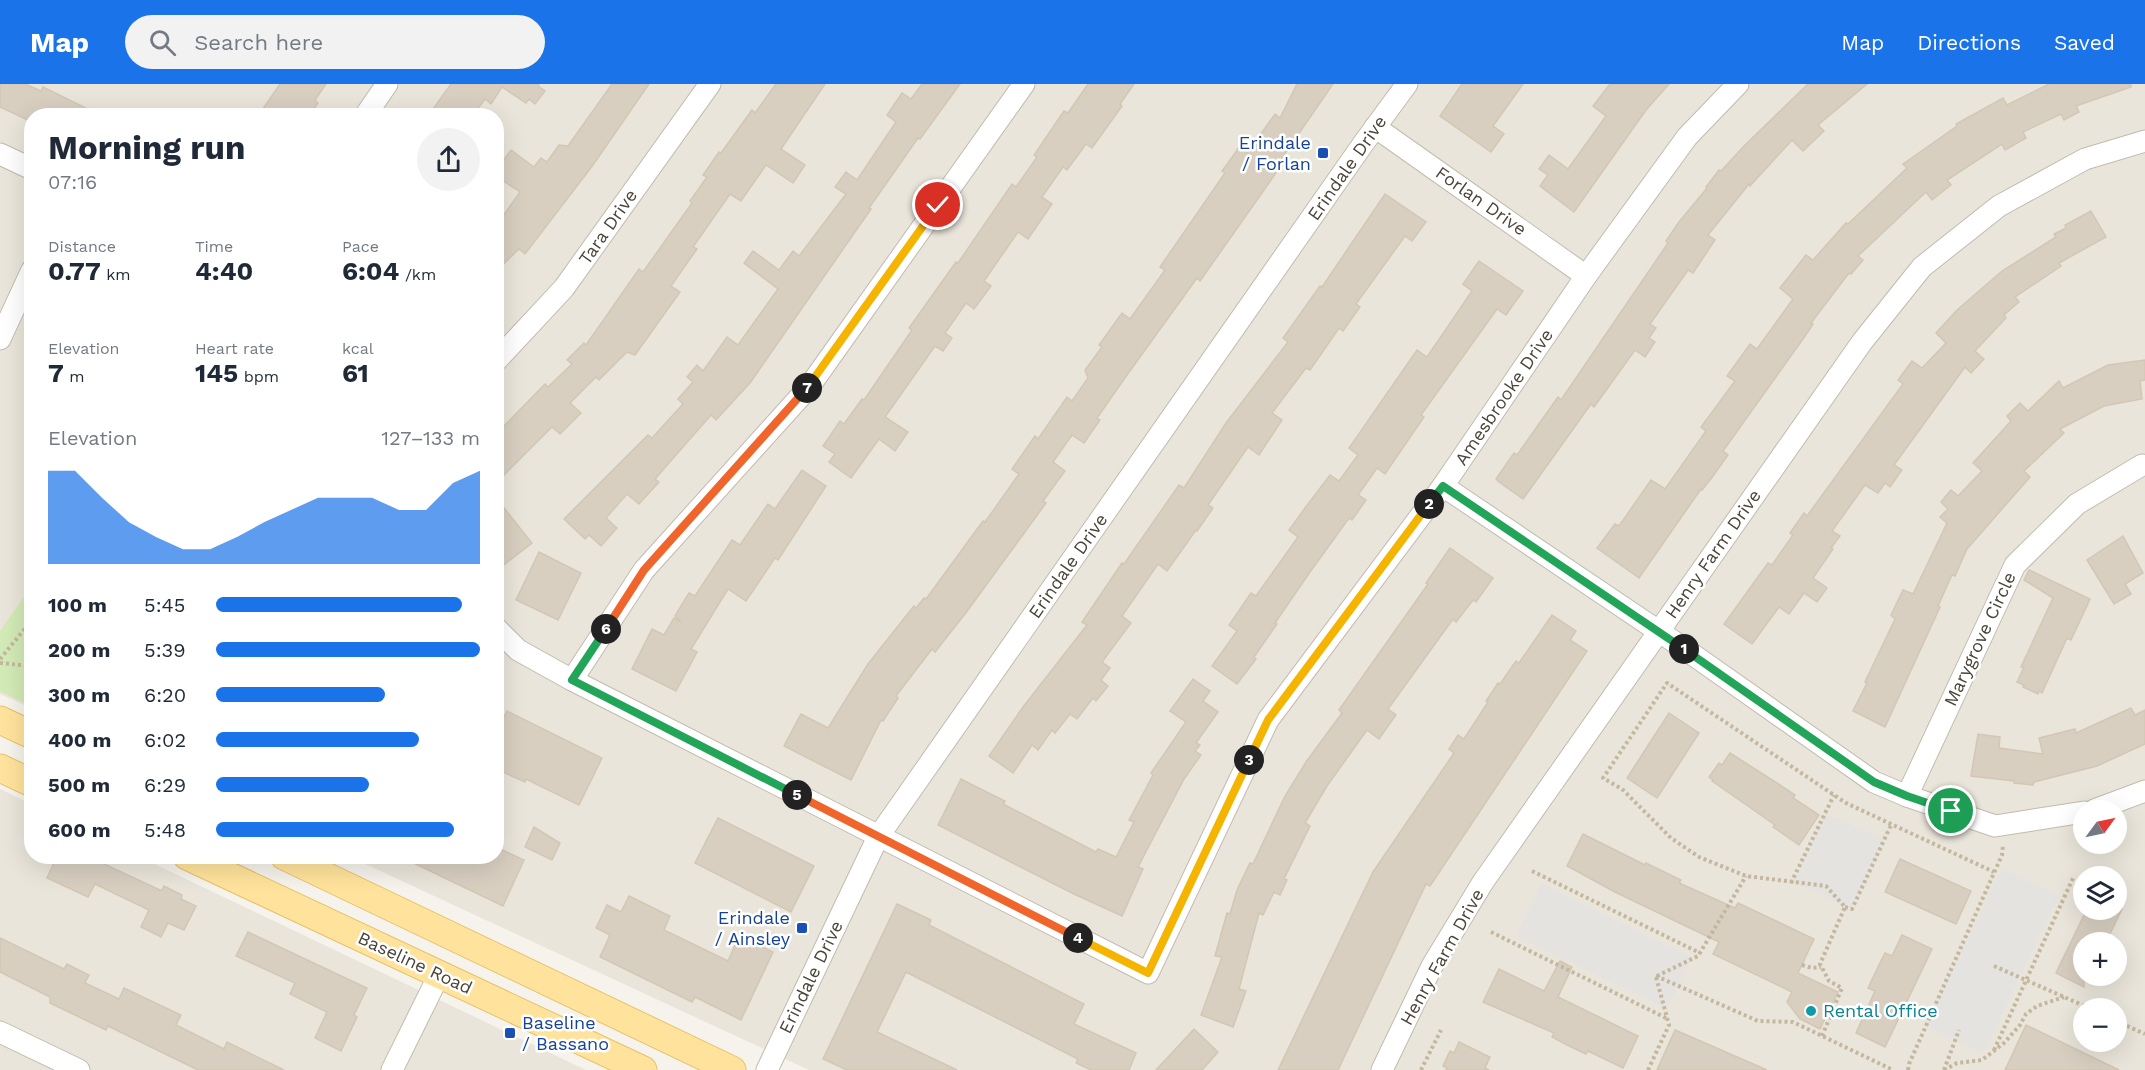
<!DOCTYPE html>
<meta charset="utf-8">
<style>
body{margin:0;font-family:"Work Sans",sans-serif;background:#f2f2f3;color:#1f2937;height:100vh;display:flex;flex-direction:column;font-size:22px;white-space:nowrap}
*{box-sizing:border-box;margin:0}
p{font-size:20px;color:#747a83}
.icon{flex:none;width:33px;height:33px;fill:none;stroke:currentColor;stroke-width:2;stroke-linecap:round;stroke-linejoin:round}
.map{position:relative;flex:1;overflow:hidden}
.details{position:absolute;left:24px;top:24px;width:480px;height:756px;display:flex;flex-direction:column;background:#fff;border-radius:24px;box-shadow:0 6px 24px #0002}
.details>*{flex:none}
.needle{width:39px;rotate:57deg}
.buttons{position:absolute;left:2073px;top:716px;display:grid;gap:12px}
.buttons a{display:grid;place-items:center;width:54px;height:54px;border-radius:50%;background:#fff;box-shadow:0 6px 24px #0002;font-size:30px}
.pin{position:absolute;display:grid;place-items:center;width:51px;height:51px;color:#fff;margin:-26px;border:3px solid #fff;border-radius:50%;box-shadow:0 2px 6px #0007}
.km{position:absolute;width:30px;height:30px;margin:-15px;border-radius:50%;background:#222;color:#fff;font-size:16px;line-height:30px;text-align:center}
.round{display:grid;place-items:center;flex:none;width:63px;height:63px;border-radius:32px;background:#f2f2f3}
.headline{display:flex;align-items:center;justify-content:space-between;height:102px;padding:0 24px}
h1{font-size:33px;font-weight:700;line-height:45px}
.figures{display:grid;grid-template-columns:repeat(3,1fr);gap:9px;height:102px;padding:6px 24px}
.figures div{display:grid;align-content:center}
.figures b{font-size:26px;font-weight:700}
.figures small{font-size:16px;font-weight:400}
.figures p{font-size:16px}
.chart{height:168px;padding:12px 24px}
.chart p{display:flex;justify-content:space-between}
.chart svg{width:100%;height:108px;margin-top:6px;fill:#1a73e8;opacity:.7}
ul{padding:0 24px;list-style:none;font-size:20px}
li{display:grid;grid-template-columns:96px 72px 1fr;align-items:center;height:45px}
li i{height:15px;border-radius:8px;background:#1a73e8}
header{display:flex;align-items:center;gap:36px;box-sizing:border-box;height:84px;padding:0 30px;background:#1a73e8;color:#fff}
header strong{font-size:28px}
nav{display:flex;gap:33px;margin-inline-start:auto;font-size:21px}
.search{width:420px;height:54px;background:#f2f2f3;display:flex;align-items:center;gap:15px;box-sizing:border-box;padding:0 21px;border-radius:33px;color:#747a83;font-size:22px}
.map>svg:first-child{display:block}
.residential{fill:#eae5da;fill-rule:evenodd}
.green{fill:#d2eab5}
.parking{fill:#e5e3e0}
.building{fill:#d8cfc1;stroke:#d3c7b4;stroke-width:1.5}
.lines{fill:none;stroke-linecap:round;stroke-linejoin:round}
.minor-casing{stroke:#c2bbae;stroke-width:23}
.major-casing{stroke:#e6c16a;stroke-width:29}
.path{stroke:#c4b79f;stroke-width:4;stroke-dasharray:3 3;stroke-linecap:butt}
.minor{stroke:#fff;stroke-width:21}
.major{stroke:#ffe39c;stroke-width:27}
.split-1-casing{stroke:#fff;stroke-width:12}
.split-2-casing{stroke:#fff;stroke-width:12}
.split-3-casing{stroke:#fff;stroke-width:12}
.split-4-casing{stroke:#fff;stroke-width:12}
.split-5-casing{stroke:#fff;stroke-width:12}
.split-6-casing{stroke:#fff;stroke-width:12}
.split-7-casing{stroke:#fff;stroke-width:12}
.split-8-casing{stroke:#fff;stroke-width:12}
.split-1{stroke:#22a559;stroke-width:8}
.split-2{stroke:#22a559;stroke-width:8}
.split-3{stroke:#f5b400;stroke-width:8}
.split-4{stroke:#f5b400;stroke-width:8}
.split-5{stroke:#f0652b;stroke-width:8}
.split-6{stroke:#22a559;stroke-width:8}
.split-7{stroke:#f0652b;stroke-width:8}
.split-8{stroke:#f5b400;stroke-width:8}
.transit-dot{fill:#1a4fb4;stroke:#fff;stroke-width:2}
.culture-dot{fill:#0f9aa8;stroke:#fff;stroke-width:2}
.labels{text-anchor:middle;stroke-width:5;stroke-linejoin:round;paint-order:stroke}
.transit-label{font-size:18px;fill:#164399;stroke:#fff;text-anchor:end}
.street-label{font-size:18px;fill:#4b4439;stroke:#fff}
.culture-label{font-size:18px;fill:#0d838f;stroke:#fff;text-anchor:start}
</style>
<header>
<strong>Map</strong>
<div class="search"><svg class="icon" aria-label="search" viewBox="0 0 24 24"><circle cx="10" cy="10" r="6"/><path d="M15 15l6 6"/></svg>Search here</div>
<nav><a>Map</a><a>Directions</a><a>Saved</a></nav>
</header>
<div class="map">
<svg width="2145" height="986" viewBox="0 0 2145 986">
<rect width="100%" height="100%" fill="#f6f3ec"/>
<g class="residential">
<path d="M0,0H2145V986H809L350,773L496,772V32H32L31,624L0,610ZM2084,726H2116V759H2084ZM2084,792H2116V825H2084ZM2084,858H2116V891H2084ZM2084,924H2116V957H2084Z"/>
<polygon points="0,705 31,720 32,772 140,773 586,986 0,986"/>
</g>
<polygon class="green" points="31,503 31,622 0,607 0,547"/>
<g class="parking">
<polygon points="1825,729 1884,756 1852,825 1794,799"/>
<polygon points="2002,784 2059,812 1983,970 1925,942"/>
<polygon points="1541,799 1692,873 1667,925 1516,852"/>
</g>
<g class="building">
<polygon points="0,0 25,0 41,7 43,3 102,32 32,32 32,38 0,23"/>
<polygon points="280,0 326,0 315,16 318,19 309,32 258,32"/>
<polygon points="451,0 539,0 538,2 545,7 535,20 529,15 526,19 502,3 491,20 485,15 473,32 428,32"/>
<polygon points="612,0 649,0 593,81 525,170 519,165 496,187 496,142 520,108 496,92 496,87 511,66 534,83 541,74 547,78 559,61 568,62"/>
<polygon points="776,0 825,0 781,65 805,81 793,99 766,81 741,117 730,110 693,163 697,165 671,202 680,208 635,271 627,268 599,296 596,293 570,319 581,329 560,350 552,343 496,399 496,350 545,300 548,303 572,280 567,276 584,259 586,261 639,185 643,188 692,119 690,117 707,93 703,91 719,68 721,69 752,26 755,29"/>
<polygon points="922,0 960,0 920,55 918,54 869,124 871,125 750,299 716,336 711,331 655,395 659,398 639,420 627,410 606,434 617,444 601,462 589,451 585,455 564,435 648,351 652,354 683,320 678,315 693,298 687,293 697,281 703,287 727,253 738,261 778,205 744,179 753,167 779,186 793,167 799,172 846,110 835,103 846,88 857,96 896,38 887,31 902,9 911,15"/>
<polygon points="1088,0 1134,0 1120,20 1122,22 1092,64 1086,60 1067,86 1063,83 1042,113 1052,120 1028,155 1018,148 984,197 991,202 974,225 966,219 945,249 952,254 943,267 935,262 885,333 908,348 895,367 879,355 851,394 829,378 835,370 823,362 840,337 844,340 862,315 864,316 912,246 909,244 956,178 958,179 1012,100 1016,103 1037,73 1034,71 1064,27 1068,29"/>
<polygon points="1297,0 1333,0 1273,87 1276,89 1200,197 1197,194 1127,291 1097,334 1100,336 1084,359 1072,351 1053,378 1065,387 1043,417 1046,419 965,530 935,568 932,565 896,612 898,614 883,637 881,636 851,696 784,662 801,630 828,644 868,580 914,522 916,524 924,514 926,515 983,437 985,438 1019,390 1012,385 1035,352 1038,355 1067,313 1072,317 1088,294 1085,286 1102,263 1099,261 1122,229 1130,235 1165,186 1160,183 1225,89 1222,87 1233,72 1239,63 1247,69 1275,30 1280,34"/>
<polygon points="1462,0 1523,0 1493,42 1504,50 1491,68 1440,32"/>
<polygon points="1610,0 1669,0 1646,26 1574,128 1540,102 1548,91 1539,85 1549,71 1568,85 1606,32 1593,22"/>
<polygon points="1808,0 1867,0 1818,41 1824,47 1803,67 1792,56 1750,102 1749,100 1708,151 1715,156 1693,189 1688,186 1650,240 1656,244 1649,254 1655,258 1645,273 1635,266 1594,323 1591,320 1523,415 1499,398 1496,395 1514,369 1517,371 1558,313 1561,316 1668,159 1666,157 1679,138 1707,104 1706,103 1719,86 1721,87 1744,62"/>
<polygon points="2049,0 2131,0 2131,3 2076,22 2079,28 2064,36 2061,30 2023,48 2026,54 2005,66 2002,60 1947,96 1951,101 1932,116 1926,108 1858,172 1863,176 1851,190 1849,189 1811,239 1813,240 1803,255 1723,367 1728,371 1713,392 1702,406 1701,405 1639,494 1597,464 1615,440 1619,442 1651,396 1665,405 1706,347 1701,343 1735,297 1727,292 1750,260 1757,265 1793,215 1780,204 1806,171 1813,176 1846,139 1848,140 1907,84 1903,80 1957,42 1956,40 2003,14 2007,21"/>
<polygon points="1385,110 1426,138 1412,157 1405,152 1356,220 1360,223 1343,247 1339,244 1310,286 1306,284 1272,329 1282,336 1259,371 1248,363 1208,421 1213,424 1197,447 1196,446 1167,487 1158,480 1122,532 1131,539 1102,578 1110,584 1101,596 1108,602 1096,617 1093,614 1077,635 1070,630 1055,649 1052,646 1038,666 1032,661 1013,689 989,672 1023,623 1087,541 1082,538 1122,479 1124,480 1179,401 1184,404 1226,339 1288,258 1283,254 1320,202 1322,203"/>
<polygon points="2091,127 2106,153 2059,179 2061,182 2015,213 2019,218 2004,231 2006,234 1975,267 1984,275 1971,289 1965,283 1894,381 1902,386 1890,403 1885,399 1878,409 1865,401 1832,447 1840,452 1831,464 1833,465 1813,494 1827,504 1817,518 1804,509 1789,530 1779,523 1752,560 1724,540 1768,479 1772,481 1793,451 1790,449 1804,429 1807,432 1903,300 1898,296 1912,277 1922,284 1946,259 1936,249 1957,226 2002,187 2056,153 2054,150 2066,144 2065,141"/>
<polygon points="1479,177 1523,207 1506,231 1497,225 1421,331 1424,333 1385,390 1377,384 1358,411 1366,416 1352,436 1349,434 1310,488 1275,539 1277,540 1254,573 1256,575 1237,600 1212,582 1237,547 1229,541 1251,509 1256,512 1298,453 1289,446 1305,424 1330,391 1339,397 1358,371 1349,364 1417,266 1427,273 1472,207 1463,200"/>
<polygon points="2145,276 2145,296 2140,297 2142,315 2104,322 2060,345 2064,349 2024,387 2030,393 1967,465 1955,492 1952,491 1938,522 1940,523 1885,643 1853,627 1867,599 1865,598 1895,535 1891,531 1903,506 1913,510 1947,439 1940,433 1948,425 1941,418 1951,406 1958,412 1982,387 1973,379 2011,337 2007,332 2020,319 2028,327 2059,297 2063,304 2108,281"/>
<polygon points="802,386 826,402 778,476 775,474 746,517 728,505 691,565 697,568 676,607 632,585 652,545 664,551 674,534 681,538 675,532 689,509 695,512 732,456 740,461 768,420 775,425"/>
<polygon points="496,414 532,459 496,487"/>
<polygon points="2123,452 2143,489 2125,500 2131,510 2114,520 2087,476"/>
<polygon points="1450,464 1493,494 1476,518 1473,516 1456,538 1453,535 1388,625 1396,631 1379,655 1367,646 1327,702 1305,739 1310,742 1284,795 1287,796 1280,811 1274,808 1263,831 1259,829 1239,905 1246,907 1233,943 1201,931 1222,873 1215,872 1227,829 1230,830 1237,806 1250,779 1253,780 1285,712 1306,678 1342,629 1339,626 1428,500 1426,499"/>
<polygon points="539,468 581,489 558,536 516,516"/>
<polygon points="2029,486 2090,515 2071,556 2067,554 2042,609 2039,607 2038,610 2023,603 2024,601 2017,598 2024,583 2021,583 2053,514 2024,496"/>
<polygon points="1552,531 1576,547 1570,556 1587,567 1430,802 1426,800 1338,986 1278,986 1373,788 1454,669 1449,665 1458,651 1464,655 1488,618 1486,617 1498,599 1500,600 1516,577 1519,579"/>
<polygon points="1193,595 1210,607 1203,617 1218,628 1196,659 1200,661 1195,667 1201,671 1184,695 1138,783 1143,785 1122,832 1074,810 938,741 961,695 1005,717 1003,720 1096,768 1098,765 1116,773 1134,738 1129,736 1153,691 1151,689 1186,638 1170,627"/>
<polygon points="2131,624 2135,631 2145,626 2145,660 2097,682 2034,698 2033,701 2014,699 2014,697 1971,692 1978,650 2000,653 1999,664 2043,670 2039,654 2075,645 2076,649"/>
<polygon points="507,627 602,674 579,721 526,695 525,698 496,685 496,648"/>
<polygon points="1669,629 1699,649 1657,714 1627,694"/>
<polygon points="1730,669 1780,701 1795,711 1793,714 1819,731 1799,761 1773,743 1775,741 1712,697 1713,696 1709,693 1719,679 1722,681"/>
<polygon points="718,734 814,782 791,828 695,779"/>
<polygon points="534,743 560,759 552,776 525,763"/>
<polygon points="1583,750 1645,781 1646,779 1681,796 1679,799 1735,824 1738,819 1814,855 1798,889 1838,908 1820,945 1800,935 1787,918 1792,908 1713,870 1719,858 1615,808 1567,782"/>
<polygon points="496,763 524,776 503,822 399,772 496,772"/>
<polygon points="57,772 108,772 104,780 160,806 162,806 164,802 182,811 181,815 196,822 184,846 168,839 161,853 141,843 149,826 95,800 88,813 47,794"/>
<polygon points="1900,775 1971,807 1956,840 1885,808"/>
<polygon points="629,812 670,832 664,846 728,877 739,852 773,868 741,936 695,913 692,918 600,873 610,851 596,844 607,821 621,828"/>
<polygon points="897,820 931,836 929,841 1084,920 1074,940 1136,969 1129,986 1091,986 1076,979 1078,975 906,888 877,948 957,986 847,986 823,975"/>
<polygon points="2087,825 2122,825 2106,858 2084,858 2084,903 2056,889"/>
<polygon points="248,848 367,904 354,931 357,933 341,967 315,954 327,928 290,910 295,899 236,872"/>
<polygon points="1902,851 1932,865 1885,963 1856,949 1875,907 1868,904 1877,885 1885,869 1892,872"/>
<polygon points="0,854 64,885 67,880 89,891 85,899 119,915 124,904 181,931 176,941 224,965 227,958 284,986 198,986 108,942 106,946 50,919 50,913 0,888"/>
<polygon points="1560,877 1572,883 1558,913 1638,952 1623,984 1588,967 1586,970 1569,962 1552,953 1554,949 1483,918 1499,885 1544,907"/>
<polygon points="2026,941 2119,986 2005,986"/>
<polygon points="1194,945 1218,968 1202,986 1156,986"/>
<polygon points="1675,946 1767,986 1657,986"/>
<polygon points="1459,958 1490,973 1485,984 1489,986 1446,986 1447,984 1443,982 1450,967 1454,969"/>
</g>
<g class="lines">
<defs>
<g id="minor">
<polyline points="365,32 387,0"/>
<polyline points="1375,43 1586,192"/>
<polyline points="0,70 32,85"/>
<polyline points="0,255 32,186"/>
<polyline points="496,277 564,204 710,0"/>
<polyline points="1443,402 1682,563 1874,698 1907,712 1995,742 2084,728"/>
<polyline points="496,544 518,566 572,596 1148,889 1268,636 1443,402 1586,192 1687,53 1738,0"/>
<polyline points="572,596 644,486 809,303 1024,0"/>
<polyline points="1907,712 2015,481 2077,420 2142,381"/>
<polyline points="2094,726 2145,707"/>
<polyline points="0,948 79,986"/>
<polyline points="392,986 439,891"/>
<polyline points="767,986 878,753 1363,60 1407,0"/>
<polyline points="1382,986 1432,882 1483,798 1862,258 1922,183 1999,122 2085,75 2145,57"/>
</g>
<g id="major">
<polyline points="0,636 32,651"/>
<polyline points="0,684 32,699"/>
<polyline points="187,772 643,986"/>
<polyline points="284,772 732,986"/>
</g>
</defs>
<use href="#minor" class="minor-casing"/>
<use href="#major" class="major-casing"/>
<g class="path">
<polyline points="0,575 32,536"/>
<polyline points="0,579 32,582"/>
<polyline points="1532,787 1700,869"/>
<polyline points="1791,799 1834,711"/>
<polyline points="1845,823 1852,825 1891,741"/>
<polyline points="1491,848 1668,935"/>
<polyline points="1802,881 1812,884 1821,883"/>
<polyline points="1994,882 2089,924"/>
<polyline points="1656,892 1758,937 1793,938 1893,986"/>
<polyline points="1657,892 1698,872 1746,792"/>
<polyline points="2116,937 2145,950"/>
<polyline points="1822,952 1842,904 1829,897 1820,880 1845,823 1826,802 1746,792 1699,773 1671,754 1622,705 1603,694 1667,599 1846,719 1994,788"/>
<polyline points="1994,966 2074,792"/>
<polyline points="1421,986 1441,946"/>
<polyline points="1648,986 1669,941 1656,893"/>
<polyline points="1908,986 1909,980 2002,771 2003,761"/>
<polyline points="1944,986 1957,979 1982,976 2004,959 2020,941 2026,930 2037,922 2064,913"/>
<polyline points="1944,986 1959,946"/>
</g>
<use href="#minor" class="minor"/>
<use href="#major" class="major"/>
</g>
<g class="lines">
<defs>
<polyline id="split-1" points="1684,565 1874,698 1907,712 1951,727"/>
<polyline id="split-2" points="1429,420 1443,402 1684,565"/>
<polyline id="split-3" points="1249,676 1268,636 1429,420"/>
<polyline id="split-4" points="1078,854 1148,889 1249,676"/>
<polyline id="split-5" points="797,711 1078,854"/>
<polyline id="split-6" points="606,545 572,596 797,711"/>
<polyline id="split-7" points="606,545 644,486 807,304"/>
<polyline id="split-8" points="807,304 938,121"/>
</defs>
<use href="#split-1" class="split-1-casing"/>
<use href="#split-2" class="split-2-casing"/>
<use href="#split-3" class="split-3-casing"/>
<use href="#split-4" class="split-4-casing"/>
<use href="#split-5" class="split-5-casing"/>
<use href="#split-6" class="split-6-casing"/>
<use href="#split-7" class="split-7-casing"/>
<use href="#split-8" class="split-8-casing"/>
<use href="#split-1" class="split-1"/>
<use href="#split-2" class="split-2"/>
<use href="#split-3" class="split-3"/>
<use href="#split-4" class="split-4"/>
<use href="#split-5" class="split-5"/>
<use href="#split-6" class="split-6"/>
<use href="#split-7" class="split-7"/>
<use href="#split-8" class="split-8"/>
</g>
<g class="transit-dot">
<rect x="1317" y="63" width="12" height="12" rx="3"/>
<rect x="796" y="838" width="12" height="12" rx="3"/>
<rect x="504" y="943" width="12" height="12" rx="3"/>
</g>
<circle class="culture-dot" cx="1811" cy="927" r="6"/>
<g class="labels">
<g class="transit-label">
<text x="1311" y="65">Erindale<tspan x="1311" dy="21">/ Forlan</tspan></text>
<text x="790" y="840">Erindale<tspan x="790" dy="21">/ Ainsley</tspan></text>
<text x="522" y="945" text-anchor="start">Baseline<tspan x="522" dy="21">/ Bassano</tspan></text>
</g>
<g class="street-label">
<text transform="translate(1347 84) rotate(-55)" y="6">Erindale Drive</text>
<text transform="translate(1481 117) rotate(35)" y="6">Forlan Drive</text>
<text transform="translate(608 143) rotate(-55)" y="6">Tara Drive</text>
<text transform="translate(1504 313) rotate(-56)" y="6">Amesbrooke Drive</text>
<text transform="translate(1713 470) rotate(-55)" y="6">Henry Farm Drive</text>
<text transform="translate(1068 482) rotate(-55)" y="6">Erindale Drive</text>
<text transform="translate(1980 555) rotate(-65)" y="6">Marygrove Circle</text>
<text transform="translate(1442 873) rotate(-61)" y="6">Henry Farm Drive</text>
<text transform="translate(415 879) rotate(25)" y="6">Baseline Road</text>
<text transform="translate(811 893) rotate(-64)" y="6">Erindale Drive</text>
</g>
<g class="culture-label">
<text x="1823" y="933">Rental Office</text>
</g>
</g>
</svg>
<div class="buttons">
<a><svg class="needle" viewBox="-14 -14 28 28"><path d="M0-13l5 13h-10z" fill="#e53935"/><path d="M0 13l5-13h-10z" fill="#747a83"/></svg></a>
<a><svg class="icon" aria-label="layers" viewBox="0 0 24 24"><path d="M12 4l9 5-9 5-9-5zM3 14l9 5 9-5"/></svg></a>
<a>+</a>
<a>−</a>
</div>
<div class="pin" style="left:1951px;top:727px;background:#1e9e55"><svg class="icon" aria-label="arrive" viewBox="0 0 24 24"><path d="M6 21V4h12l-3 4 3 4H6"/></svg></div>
<div class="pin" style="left:938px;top:121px;background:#d93025"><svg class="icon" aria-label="check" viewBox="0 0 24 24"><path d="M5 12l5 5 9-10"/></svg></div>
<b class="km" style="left:1684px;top:565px">1</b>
<b class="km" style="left:1429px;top:420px">2</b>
<b class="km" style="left:1249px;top:676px">3</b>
<b class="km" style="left:1078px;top:854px">4</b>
<b class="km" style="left:797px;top:711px">5</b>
<b class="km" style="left:606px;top:545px">6</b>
<b class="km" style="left:807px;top:304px">7</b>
<section class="details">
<div class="headline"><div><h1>Morning run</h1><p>07:16</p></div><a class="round"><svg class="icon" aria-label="share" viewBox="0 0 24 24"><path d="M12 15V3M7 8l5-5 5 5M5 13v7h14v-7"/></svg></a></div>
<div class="figures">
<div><p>Distance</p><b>0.77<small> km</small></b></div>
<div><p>Time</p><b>4:40</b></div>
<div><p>Pace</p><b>6:04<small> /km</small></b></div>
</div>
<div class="figures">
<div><p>Elevation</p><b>7<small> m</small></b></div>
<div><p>Heart rate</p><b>145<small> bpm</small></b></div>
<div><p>kcal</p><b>61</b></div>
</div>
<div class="chart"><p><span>Elevation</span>127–133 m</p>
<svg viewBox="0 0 160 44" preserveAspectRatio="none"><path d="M0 44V6L10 6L20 17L30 27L40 33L50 38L60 38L70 33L80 27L90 22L100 17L110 17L120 17L130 22L140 22L150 11L160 6V44z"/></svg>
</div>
<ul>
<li><b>100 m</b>5:45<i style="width:93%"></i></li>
<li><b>200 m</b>5:39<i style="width:100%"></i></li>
<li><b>300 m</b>6:20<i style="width:64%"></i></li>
<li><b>400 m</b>6:02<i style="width:77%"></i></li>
<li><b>500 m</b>6:29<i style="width:58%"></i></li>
<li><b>600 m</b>5:48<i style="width:90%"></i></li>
</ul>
</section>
</div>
